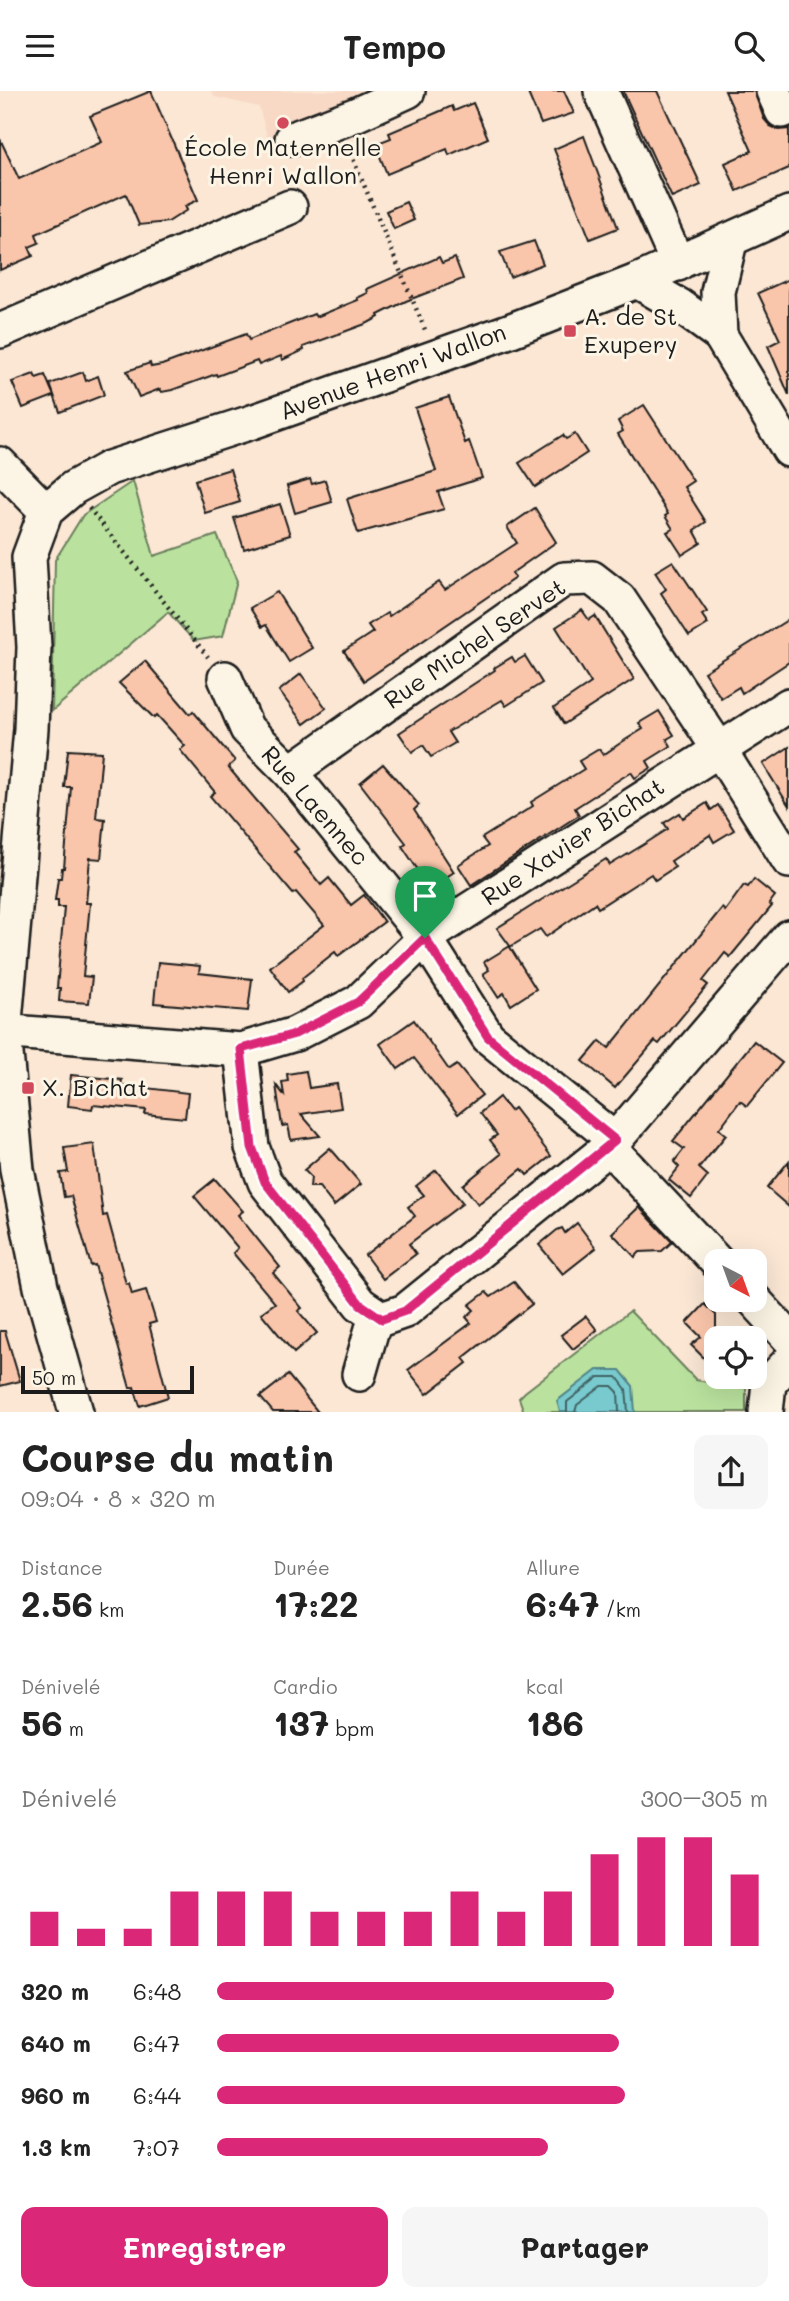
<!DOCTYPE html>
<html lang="fr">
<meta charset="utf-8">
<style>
body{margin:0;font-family:Mali,sans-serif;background:#f6f6f6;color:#222;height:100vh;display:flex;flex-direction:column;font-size:26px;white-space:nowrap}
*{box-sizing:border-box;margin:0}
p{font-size:23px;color:#767676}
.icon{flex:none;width:38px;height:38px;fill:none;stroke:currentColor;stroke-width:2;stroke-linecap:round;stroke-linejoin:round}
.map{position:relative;height:1321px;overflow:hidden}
.panel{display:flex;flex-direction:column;background:#fff;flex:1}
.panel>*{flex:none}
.needle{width:46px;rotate:139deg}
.buttons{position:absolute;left:704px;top:1158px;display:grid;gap:14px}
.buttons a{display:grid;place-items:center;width:63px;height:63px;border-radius:14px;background:#fff;box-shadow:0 7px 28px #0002;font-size:35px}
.scale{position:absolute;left:21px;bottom:18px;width:173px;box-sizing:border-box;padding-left:7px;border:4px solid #1c1c1c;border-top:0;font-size:19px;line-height:24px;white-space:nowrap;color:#1c1c1c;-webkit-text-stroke:5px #fcf5e5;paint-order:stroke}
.pin{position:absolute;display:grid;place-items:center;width:60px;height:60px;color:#fff;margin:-72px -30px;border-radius:50% 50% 50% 0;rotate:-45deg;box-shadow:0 0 7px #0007}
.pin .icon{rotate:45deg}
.round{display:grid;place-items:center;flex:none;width:74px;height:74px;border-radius:14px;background:#f6f6f6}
.summary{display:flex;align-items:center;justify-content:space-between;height:119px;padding:0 21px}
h1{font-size:38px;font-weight:700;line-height:52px}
.metrics{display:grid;grid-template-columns:repeat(3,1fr);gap:10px;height:119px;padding:7px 21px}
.metrics div{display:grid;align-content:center}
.metrics b{font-size:35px;font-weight:700}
.metrics small{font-size:19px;font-weight:400}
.metrics p{font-size:19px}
.chart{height:196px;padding:14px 21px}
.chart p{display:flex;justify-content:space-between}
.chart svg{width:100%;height:126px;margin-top:7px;stroke:#db2777;stroke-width:6}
.primary-button{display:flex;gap:14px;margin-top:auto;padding:14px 21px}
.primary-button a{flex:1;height:80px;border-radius:14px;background:#db2777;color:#fff;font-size:28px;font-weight:700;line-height:80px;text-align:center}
.primary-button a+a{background:#f6f6f6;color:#222}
ul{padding:0 21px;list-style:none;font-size:23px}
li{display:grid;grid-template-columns:112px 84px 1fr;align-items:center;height:52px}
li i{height:18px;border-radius:9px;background:#db2777}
header{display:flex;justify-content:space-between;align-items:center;height:91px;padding:0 21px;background:#fff;font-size:32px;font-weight:700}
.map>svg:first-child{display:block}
.built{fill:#f7d9c5}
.green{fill:#bae29e;stroke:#6b7f5d;stroke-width:2}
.water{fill:#78cace;stroke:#538487;stroke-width:2}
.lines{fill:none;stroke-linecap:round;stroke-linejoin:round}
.shore{stroke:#416263;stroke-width:2}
.building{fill:#fac6ab;stroke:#1c1c1c;stroke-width:2}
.minor-casing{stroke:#1c1c1c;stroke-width:38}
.path{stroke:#1c1c1c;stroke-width:4.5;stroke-dasharray:2 5;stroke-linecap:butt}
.minor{stroke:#fcf5e5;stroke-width:33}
.route-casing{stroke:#fff;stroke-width:14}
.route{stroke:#db2777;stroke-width:9}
.poi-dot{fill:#d1495b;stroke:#fcf5e5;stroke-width:2.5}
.labels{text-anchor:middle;stroke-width:6;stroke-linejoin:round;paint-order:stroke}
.poi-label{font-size:24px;fill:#1c1c1c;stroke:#fcf5e5;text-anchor:start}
.street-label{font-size:24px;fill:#1c1c1c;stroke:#fcf5e5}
</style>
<header><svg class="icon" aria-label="menu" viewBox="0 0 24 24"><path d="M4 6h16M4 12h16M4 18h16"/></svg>Tempo<svg class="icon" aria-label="search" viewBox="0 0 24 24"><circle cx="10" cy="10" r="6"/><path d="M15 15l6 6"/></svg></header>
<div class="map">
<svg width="789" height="1321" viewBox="0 0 789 1321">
<rect width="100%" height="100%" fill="#fbe7d4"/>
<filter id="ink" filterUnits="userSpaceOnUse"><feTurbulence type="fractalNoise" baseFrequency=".0143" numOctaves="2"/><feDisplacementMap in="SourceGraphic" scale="14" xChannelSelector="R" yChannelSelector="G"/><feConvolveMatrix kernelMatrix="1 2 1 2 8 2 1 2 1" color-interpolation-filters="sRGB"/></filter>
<g filter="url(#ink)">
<polygon class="built" points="211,0 374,0 268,48 259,16 215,6"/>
<g class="green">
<polygon points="133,390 154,465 217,444 237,490 223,545 194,550 168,521 52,620 55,469 83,424"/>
<polygon points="630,1220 696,1289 746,1297 746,1321 524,1321 519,1307 525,1301"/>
</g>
<polygon class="water" points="597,1279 620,1279 633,1295 635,1321 560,1321 557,1310"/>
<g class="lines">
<g class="shore">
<polyline points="567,1321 567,1311 599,1286 617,1286 626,1298 628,1321"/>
<polyline points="575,1321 577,1314 602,1295 612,1295 618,1301 619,1321"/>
</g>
</g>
<g class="building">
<polygon points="151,0 198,109 185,115 187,119 168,131 139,134 126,103 36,143 39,152 29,156 33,165 0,179 0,48 19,88 102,51 90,25"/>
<polygon points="527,0 564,0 574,22 541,33"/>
<polygon points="623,0 657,0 701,94 672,107"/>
<polygon points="725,0 754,0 764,28 770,35 779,39 789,38 789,77 737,100 725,72 752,60"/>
<polygon points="473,12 488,47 449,64 447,58 387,83 375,53 391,47 389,42 443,19 452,15 454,20"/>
<polygon points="584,45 618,137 590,148 554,58"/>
<polygon points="406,111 414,129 394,138 386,120"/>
<polygon points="534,150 543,173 510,186 500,161"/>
<polygon points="439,166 442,172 455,167 463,188 406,210 378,224 379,226 368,232 303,256 304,259 282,269 281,265 259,274 257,270 217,285 216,283 172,299 162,301 160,298 139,306 127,280 150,272 151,276 162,274 246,243 249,249 314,223 316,226 358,209 357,207 368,202 367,198"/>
<polygon points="789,188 789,304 768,255 780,249 758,202"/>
<polygon points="83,281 86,290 98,285 104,304 60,321 50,293"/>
<polygon points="34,283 36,287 45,284 54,305 23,317 12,291"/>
<polygon points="449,306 465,352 469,350 482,387 438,401 444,418 358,442 347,408 436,380 415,317"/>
<polygon points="644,314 693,390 684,396 706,431 694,439 701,452 682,464 667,441 673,438 665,425 668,423 618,343 623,340 618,330"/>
<polygon points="575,343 587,362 535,396 519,372 563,344 566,348"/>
<polygon points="230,378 240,411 205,422 195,389"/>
<polygon points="310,388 312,393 325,389 332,411 295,422 287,395"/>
<polygon points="280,413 290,444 244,458 234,427"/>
<polygon points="535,417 556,451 512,482 515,487 364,590 344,560 373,541 368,534 387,522 389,525 439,491 445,499 517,452 507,436"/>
<polygon points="673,470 707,521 702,524 708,533 689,545 661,502 666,498 655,481"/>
<polygon points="277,501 312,557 289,571 266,534 262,536 250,517"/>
<polygon points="582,519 589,529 595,525 634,588 564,633 554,617 591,592 556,536"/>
<polygon points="789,528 789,571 742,602 739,596 721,607 704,581"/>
<polygon points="525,565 542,592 506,615 502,609 448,641 455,652 431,666 423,654 412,661 399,642 495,579 494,577 512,566 515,571"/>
<polygon points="145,570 190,623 193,620 235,670 228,676 298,758 294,761 321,794 329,787 351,814 364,804 384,831 338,865 335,861 302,887 303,890 288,901 270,876 324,834 296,801 293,803 210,705 215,701 180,659 185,655 157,624 154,627 119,592"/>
<polygon points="301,583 326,617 304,633 279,600"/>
<polygon points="659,620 674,644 667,648 671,655 647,670 651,677 635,687 631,681 575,717 579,724 471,794 458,774 488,755 482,747 533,715 531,711 584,678 579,670 599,658 603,664 622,651 643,638 639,632"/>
<polygon points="789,656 789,715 763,673"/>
<polygon points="68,659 102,661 96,727 105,728 101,768 90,767 86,812 90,812 83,885 92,886 89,912 59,910 60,897 57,897 64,816 58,816 58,809 55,809 58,787 61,787 62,777 64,777 71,696 64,696"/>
<polygon points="383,673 419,714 414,719 454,781 437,792 431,784 424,788 402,755 406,752 360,692"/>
<polygon points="707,712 711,719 718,714 734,739 714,751 710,744 671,770 675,776 655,789 651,783 598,817 595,812 546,846 540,838 510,856 536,898 511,914 504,902 498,906 483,883 489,879 484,871 510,855 497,837 606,768 610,774 643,754 668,738 664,732 680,722 683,727"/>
<polygon points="754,788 775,805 769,813 772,815 730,866 725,862 703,890 708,894 659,953 655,950 615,997 583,970 600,950 609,957 722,817 725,820 744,794 748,796"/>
<polygon points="158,871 200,875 199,882 252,888 248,920 154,912"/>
<polygon points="414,929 449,979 457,974 482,1004 458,1023 414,967 398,978 380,953"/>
<polygon points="754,950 782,972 747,1015 740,1010 719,1038 726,1044 699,1077 708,1085 691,1107 669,1089 679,1076 674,1071 684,1058 673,1050"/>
<polygon points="306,980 309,997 337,993 341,1017 301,1023 320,1045 291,1049 288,1034 282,1035 276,994 284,1004 282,991 288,990 287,983"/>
<polygon points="71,984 122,989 121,994 188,1002 185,1027 145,1023 146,1019 93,1014 92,1018 68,1015"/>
<polygon points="499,1006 510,1020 514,1017 551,1065 527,1084 522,1078 478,1113 463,1094 501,1063 490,1049 497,1044 480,1022"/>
<polygon points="94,1053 103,1125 107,1124 126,1193 129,1192 132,1203 146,1199 156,1231 149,1233 168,1306 140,1315 134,1296 130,1297 95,1174 91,1175 71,1105 64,1106 60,1082 68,1081 64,1057"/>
<polygon points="330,1057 361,1093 334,1115 319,1096 310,1096 311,1086 304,1079"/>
<polygon points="789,1070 789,1116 767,1097"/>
<polygon points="436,1079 463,1112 409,1153 416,1163 383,1188 365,1164 415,1125 408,1116 424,1104 416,1095"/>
<polygon points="215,1088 243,1120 238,1124 280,1176 273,1182 302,1217 298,1220 317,1242 294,1262 261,1222 275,1212 233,1162 238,1157 194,1105"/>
<polygon points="639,1116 672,1151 662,1160 640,1161 635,1166 612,1142"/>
<polygon points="577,1132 596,1157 563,1183 539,1154 557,1139 562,1137 565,1142"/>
<polygon points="514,1191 532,1213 463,1267 467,1272 427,1303 408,1279 471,1232 466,1226 474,1219 469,1214 486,1201 491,1206"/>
<polygon points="705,1213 716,1224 716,1279 691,1254 701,1246 687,1232"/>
<polygon points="586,1225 597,1239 573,1258 561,1244"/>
<polygon points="0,1240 5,1240 20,1290 0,1295"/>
<polygon points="288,1284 318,1321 273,1321 260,1306"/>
</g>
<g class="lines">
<defs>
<g id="minor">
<polyline points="601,0 678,173"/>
<polyline points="773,0 782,20 789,17"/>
<polyline points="292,48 355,24 408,0"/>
<polyline points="730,151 718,201 720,244 789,359"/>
<polyline points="637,190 680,215 720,244"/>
<polyline points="0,240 290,116"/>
<polyline points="0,373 46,420"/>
<polyline points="225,587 247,638 290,681 425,847 488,946 615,1049"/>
<polyline points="290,681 564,488 592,487 619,508 719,658 789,770"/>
<polyline points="0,940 241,959 295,943 358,911 425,847 789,614"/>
<polyline points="241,959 252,1056 265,1091 360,1213 382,1228 405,1220 609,1056 789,846"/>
<polyline points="609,1056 717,1171"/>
<polyline points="754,1209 789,1247"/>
<polyline points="359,1283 376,1224"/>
<polyline points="76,1321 41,1196 17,1079 4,941 31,638 34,556 29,466 46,420 73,397 109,377 252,331 509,240 637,190 789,122"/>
<polyline points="766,1321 769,1292 789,1271"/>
</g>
</defs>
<use href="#minor" class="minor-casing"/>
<g class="path">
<polyline points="348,56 426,241"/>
<polyline points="89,417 208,566"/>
</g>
<use href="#minor" class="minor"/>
</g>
</g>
<g class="lines" filter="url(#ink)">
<defs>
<polygon id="route" points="425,847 488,946 615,1049 405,1220 382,1228 360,1213 265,1091 252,1056 241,958 295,943 358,911"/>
</defs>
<use href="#route" class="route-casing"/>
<use href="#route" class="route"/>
</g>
<g class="poi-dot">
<circle cx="283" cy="32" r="7"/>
<rect x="563" y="233" width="14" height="14" rx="3.5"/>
<rect x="21" y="990" width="14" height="14" rx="3.5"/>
</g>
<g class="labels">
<g class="poi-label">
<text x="283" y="65" text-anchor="middle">École Maternelle<tspan x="283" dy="28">Henri Wallon</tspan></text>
<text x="584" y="234">A. de St<tspan x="584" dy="28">Exupery</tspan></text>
<text x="42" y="1005">X. Bichat</text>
</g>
<g class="street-label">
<text transform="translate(393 281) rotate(-20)" y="8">Avenue Henri Wallon</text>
<text transform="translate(475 553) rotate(-34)" y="8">Rue Michel Servet</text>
<text transform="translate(315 715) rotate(49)" y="8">Rue Laennec</text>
<text transform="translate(573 751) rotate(-33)" y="8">Rue Xavier Bichat</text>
</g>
</g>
</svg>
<div class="buttons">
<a><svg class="needle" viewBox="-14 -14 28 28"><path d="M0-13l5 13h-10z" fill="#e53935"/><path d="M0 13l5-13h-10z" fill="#767676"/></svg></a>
<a><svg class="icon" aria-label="locate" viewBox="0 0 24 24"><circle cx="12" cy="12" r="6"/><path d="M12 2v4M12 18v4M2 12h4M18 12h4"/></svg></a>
</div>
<div class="scale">50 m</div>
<div class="pin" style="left:425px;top:847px;background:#1e9e55"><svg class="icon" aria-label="arrive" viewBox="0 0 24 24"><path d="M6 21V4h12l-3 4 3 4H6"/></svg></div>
</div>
<section class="panel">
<div class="summary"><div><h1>Course du matin</h1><p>09:04 · 8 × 320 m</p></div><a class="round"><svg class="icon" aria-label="share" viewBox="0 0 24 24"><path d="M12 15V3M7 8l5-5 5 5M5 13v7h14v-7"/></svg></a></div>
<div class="metrics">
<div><p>Distance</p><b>2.56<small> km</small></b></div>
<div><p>Durée</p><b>17:22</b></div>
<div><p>Allure</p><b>6:47<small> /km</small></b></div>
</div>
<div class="metrics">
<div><p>Dénivelé</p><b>56<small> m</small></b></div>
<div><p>Cardio</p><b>137<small> bpm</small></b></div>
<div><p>kcal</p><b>186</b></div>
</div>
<div class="chart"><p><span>Dénivelé</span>300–305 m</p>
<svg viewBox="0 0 160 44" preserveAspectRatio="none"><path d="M5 44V32M15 44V38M25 44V38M35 44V25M45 44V25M55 44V25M65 44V32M75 44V32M85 44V32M95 44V25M105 44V32M115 44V25M125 44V12M135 44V6M145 44V6M155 44V19"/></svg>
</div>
<ul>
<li><b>320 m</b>6:48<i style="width:72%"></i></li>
<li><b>640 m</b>6:47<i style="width:73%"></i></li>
<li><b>960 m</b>6:44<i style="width:74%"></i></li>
<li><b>1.3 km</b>7:07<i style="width:60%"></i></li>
</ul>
<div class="primary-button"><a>Enregistrer</a><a>Partager</a></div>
</section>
